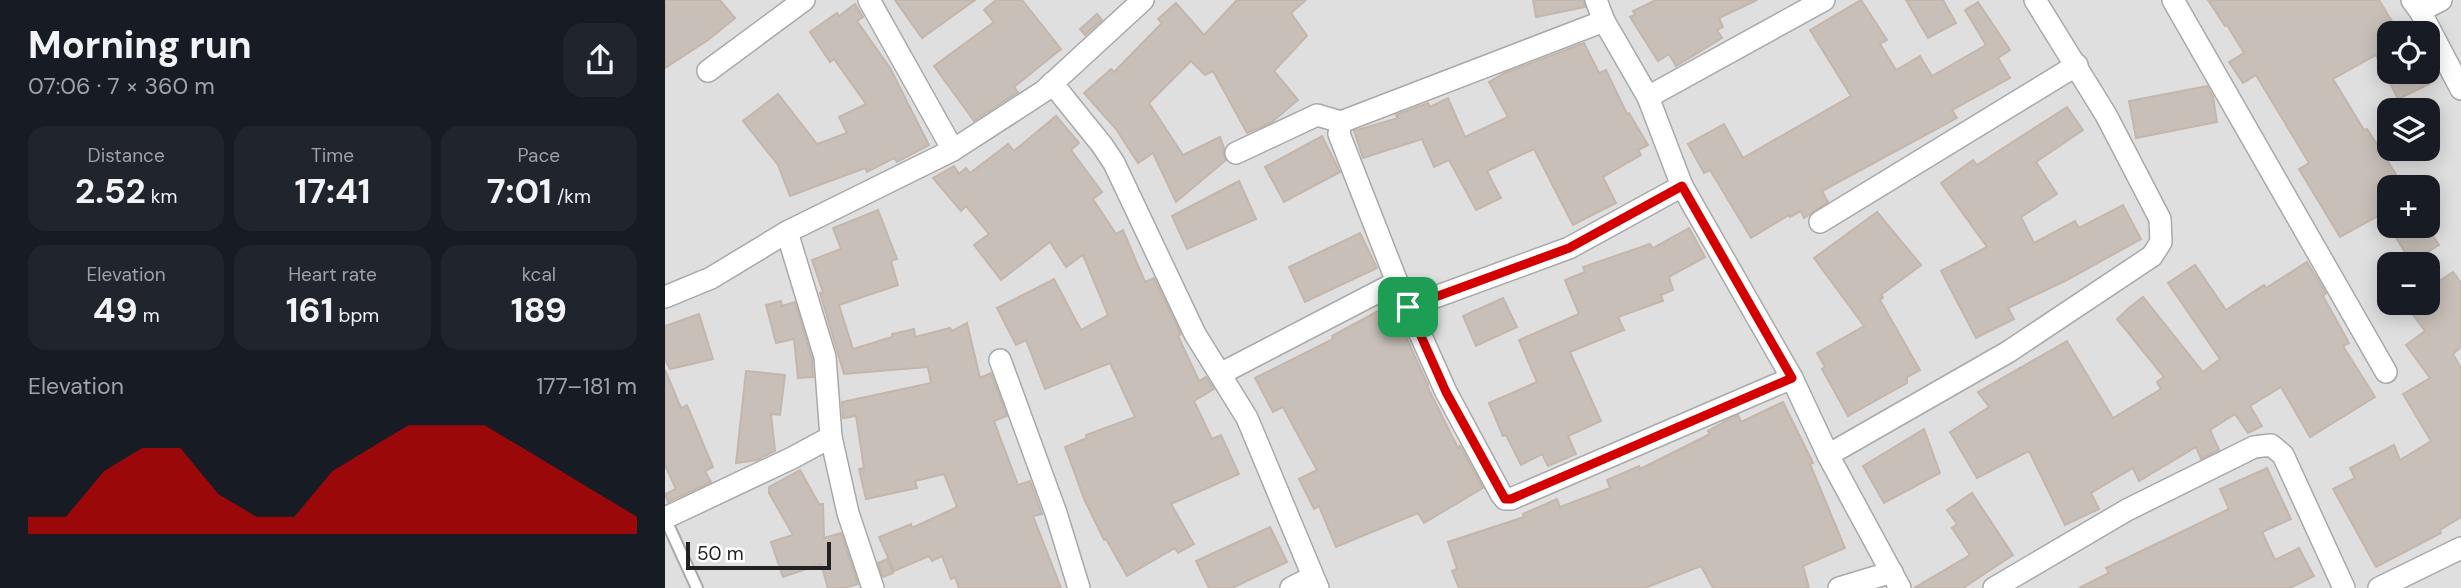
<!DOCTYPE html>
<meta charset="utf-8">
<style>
body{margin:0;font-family:"DM Sans",sans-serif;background:#20242c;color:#f1f3f6;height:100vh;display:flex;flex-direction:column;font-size:26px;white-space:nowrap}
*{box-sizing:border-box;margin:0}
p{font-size:23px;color:#9ea1a6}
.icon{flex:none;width:38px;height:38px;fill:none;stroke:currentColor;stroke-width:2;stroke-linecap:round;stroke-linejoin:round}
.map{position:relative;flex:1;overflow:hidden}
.details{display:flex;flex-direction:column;background:#171b24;width:665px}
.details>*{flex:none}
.fabs{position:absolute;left:1712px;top:21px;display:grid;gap:14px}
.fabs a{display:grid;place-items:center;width:63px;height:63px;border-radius:14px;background:#171b24;box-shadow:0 4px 18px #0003;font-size:35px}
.scale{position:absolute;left:21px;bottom:18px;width:145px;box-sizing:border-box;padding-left:7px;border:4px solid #222;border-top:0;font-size:19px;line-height:24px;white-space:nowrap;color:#222;-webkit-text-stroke:5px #fff;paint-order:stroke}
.pin{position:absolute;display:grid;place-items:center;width:60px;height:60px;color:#fff;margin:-30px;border-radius:14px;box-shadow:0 4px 10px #0006}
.round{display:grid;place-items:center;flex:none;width:74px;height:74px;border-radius:21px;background:#20242c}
.head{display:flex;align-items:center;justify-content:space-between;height:119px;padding:0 28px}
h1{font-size:38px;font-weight:700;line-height:52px}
.metrics{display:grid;grid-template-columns:repeat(3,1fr);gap:10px;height:119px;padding:7px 28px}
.metrics div{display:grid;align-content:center;border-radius:18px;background:#20242c;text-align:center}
.metrics b{font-size:35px;font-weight:700}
.metrics small{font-size:19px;font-weight:400}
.metrics p{font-size:19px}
.chart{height:196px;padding:14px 28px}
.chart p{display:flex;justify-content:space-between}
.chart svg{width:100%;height:126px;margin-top:7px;fill:#d40000;opacity:.7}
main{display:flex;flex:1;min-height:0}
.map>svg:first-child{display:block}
.residential{fill:#e0dfdf;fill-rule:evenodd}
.building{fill:#c7bfb8;stroke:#c4b6ab;stroke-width:2}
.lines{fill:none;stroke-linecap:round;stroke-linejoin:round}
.lane-casing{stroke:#a9a9a9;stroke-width:14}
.street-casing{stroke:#a9a9a9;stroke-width:24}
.lane{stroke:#fff;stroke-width:10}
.street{stroke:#fff;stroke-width:21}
.route-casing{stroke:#fff;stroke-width:14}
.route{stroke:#d40000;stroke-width:9}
</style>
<main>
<section class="details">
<div class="head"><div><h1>Morning run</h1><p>07:06 · 7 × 360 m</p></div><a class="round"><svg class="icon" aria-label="share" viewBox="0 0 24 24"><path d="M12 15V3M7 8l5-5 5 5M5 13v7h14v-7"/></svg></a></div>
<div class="metrics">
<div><p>Distance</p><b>2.52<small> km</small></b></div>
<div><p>Time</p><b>17:41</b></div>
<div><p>Pace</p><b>7:01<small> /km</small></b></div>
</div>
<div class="metrics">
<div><p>Elevation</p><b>49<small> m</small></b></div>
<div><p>Heart rate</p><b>161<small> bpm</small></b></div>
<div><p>kcal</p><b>189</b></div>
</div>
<div class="chart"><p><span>Elevation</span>177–181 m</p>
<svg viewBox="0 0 160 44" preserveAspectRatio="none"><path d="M0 44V38L10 38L20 22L30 14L40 14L50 30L60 38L70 38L80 22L90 14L100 6L110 6L120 6L130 14L140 22L150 30L160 38V44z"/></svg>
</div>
</section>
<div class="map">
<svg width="1796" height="588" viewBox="0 0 1796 588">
<rect width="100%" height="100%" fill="#f2efe9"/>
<path class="residential" d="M0,0H1796V588H0ZM1724,33H1762V72H1724ZM1724,110H1762V149H1724ZM1724,187H1762V226H1724ZM1724,264H1762V303H1724Z"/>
<g class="building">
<polygon points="0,0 55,0 70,18 43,40 0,68"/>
<polygon points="230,0 310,0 257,38"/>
<polygon points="331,0 357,0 396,49 349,87 353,92 309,121 269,66 329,22 319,10"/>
<polygon points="572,0 641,0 626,13 642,36 609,71 633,100 607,122 582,133 548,71 540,75 526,61 484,103 518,155 555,137 559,148 558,153 561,160 511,202 488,153 473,163 451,129 419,93 446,69 449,72 497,23 493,19 511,3 539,35"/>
<polygon points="868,0 918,0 920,7 871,17"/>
<polygon points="991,0 1092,0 1054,18 1058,27 1052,30 1057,38 1011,66 1004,54 993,61 965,17 970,15 968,11"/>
<polygon points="1196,0 1222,40 1215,44 1231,70 1255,56 1267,76 1321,45 1300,10 1313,2 1345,50 1333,58 1345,78 1287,110 1292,118 1157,191 1163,202 1144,215 1139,218 1136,211 1125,217 1124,215 1086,238 1045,170 1039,173 1023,144 1059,124 1078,158 1186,96 1145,30"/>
<polygon points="1241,0 1278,0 1291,23 1263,38"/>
<polygon points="1543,0 1714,0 1734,33 1724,33 1724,72 1758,72 1764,84 1733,99 1711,55 1668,79 1699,130 1702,129 1739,187 1724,187 1724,210 1675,237 1634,169 1644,163 1591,75 1578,83 1564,62 1579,53 1562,25 1560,26"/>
<polygon points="190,4 198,17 192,21 225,68 264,145 232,162 229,158 202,172 200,168 125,196 113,165 78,121 113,94 152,144 182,133 174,117 201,104 169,59 165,62 145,32 172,13 174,16"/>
<polygon points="432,14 437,20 420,35 415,29"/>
<polygon points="919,43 934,73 941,70 962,114 964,113 983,145 973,150 976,155 938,177 951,203 908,225 869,149 822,171 836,198 811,210 784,160 769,167 757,139 698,158 689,131 733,118 731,115 763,103 765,107 783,98 800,137 843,117 824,82 840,73"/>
<polygon points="1542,86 1548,97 1552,122 1471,138 1464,101"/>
<polygon points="1402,107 1418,130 1371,162 1392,194 1356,217 1369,243 1410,221 1414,228 1458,205 1476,239 1400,281 1343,308 1349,319 1311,338 1276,271 1322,247 1276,183 1308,160 1312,165"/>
<polygon points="391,116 414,143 406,150 437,192 428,199 451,234 458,230 480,282 489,278 516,334 513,336 534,381 541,377 549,389 529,401 547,439 556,435 574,474 506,504 529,544 513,553 510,548 462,576 441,539 439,540 420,501 400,447 422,438 421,435 470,417 445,363 380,389 361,340 351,345 332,308 389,279 416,330 443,315 418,255 401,267 385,242 336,280 309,245 324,234 301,206 296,211 268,178 289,166 294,174 301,168 305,173 343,144 349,151"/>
<polygon points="657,136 675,172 619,202 600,167"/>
<polygon points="574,181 591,219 522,249 507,216"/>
<polygon points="213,210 232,259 226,261 233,285 174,305 188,349 227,337 227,334 249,329 250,337 285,328 287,331 302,323 315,378 326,373 342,416 329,421 353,485 365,481 377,514 368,516 396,588 294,588 290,577 286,579 277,556 267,561 264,556 229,571 214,537 246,524 247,528 292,507 279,474 250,481 252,488 201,499 194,469 199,468 191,416 178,418 177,402 266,383 263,367 179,374 155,293 158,292 147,260 176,249 168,228"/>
<polygon points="1212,212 1256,265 1216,295 1218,297 1215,300 1255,370 1242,377 1242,383 1183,416 1157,369 1160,367 1152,353 1199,326 1149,258"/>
<polygon points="1724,226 1762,226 1774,245 1746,262"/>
<polygon points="1024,228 1040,257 1004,277 1008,290 996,295 998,301 953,317 959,330 905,352 936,421 903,436 911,454 883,466 877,454 856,465 841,435 838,436 824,403 872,382 854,340 914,314 900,280 920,272 918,267 985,244 988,248"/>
<polygon points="695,233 712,268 640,302 624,267"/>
<polygon points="1642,262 1661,293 1658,296 1684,343 1678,346 1710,397 1645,437 1616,387 1585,406 1597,426 1583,433 1570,414 1545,430 1554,450 1536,459 1531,447 1474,481 1468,468 1426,493 1434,509 1400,525 1364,451 1312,478 1285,432 1324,407 1313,392 1402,341 1448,418 1496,389 1492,382 1499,377 1452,319 1465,307 1478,297 1538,372 1555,359 1503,283 1530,265 1561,310 1599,285 1601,288"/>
<polygon points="1788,272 1796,283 1796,347 1788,354 1796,368 1796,517 1775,530 1776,533 1711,567 1668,489 1690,478 1685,468 1729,445 1735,460 1766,441 1738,394 1765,378 1741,345 1760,331 1739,303 1762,303 1762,289"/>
<polygon points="838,298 852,327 811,346 798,316"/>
<polygon points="116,301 117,306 130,302 147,359 148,377 133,378 129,339 111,343 101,305"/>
<polygon points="726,304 763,385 762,386 793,448 795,446 818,488 759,523 753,513 671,547 654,506 649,509 634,479 652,470 618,407 608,412 590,378 668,339 667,336"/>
<polygon points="34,314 48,359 5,369 0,360 0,326"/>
<polygon points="0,370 16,408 22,405 48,467 40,471 46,482 3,502 0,494 11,489 0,465"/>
<polygon points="81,371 120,375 115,415 106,414 110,451 92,460 71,463"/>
<polygon points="1118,402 1148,463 1145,464 1180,548 1138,566 1144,588 1048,588 1036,566 980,588 794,588 787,571 792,569 783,542 859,517 858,514 892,499 895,507 945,488 942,480 974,466 975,469 1045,434 1043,431 1059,422 1073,415 1076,422"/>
<polygon points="1259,429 1275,473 1219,503 1198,466"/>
<polygon points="1602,468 1626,519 1597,532 1610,560 1634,548 1649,576 1625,588 1414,588 1444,573 1441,568 1564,509 1555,489"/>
<polygon points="135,470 154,504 158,504 159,538 176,533 193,584 179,588 163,588 156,564 118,577 106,542 128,535 104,493 104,487"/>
<polygon points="1307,493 1348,555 1298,588 1249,588 1305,555 1287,528 1292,524 1282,510"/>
<polygon points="605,527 622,562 567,588 544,588 531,561"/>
<polygon points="222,559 228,573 218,577 213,563"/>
</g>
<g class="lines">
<defs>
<polyline id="lane" points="0,518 32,588"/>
<g id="street">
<polyline points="204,0 288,150"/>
<polyline points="931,0 939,21 983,97 1159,0"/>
<polyline points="1508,0 1721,372"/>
<polyline points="1747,0 1755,11 1796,89"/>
<polyline points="1755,11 1776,0"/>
<polyline points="939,21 676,122 674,134 732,282 781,392 836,494 840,499 846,499 1127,378"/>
<polyline points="43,71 139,0"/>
<polyline points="387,83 437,145 449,163 530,334 582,418 653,588"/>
<polyline points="983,97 1017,186 1127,378 1163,455 1235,588"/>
<polyline points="571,153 652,115 676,122"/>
<polyline points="1155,222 1412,65"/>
<polyline points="122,232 160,357 166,437 183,513 208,588"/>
<polyline points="0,297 46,278 122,232 288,150 379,91 478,0"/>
<polyline points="743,307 904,248 1017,186"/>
<polyline points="335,360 391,513 414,588"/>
<polyline points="555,374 732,282"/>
<polyline points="1163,455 1343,352 1487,256 1496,242 1495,219 1441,115 1370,0"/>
<polyline points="0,518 127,458 166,437"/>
<polyline points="626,588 648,577"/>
<polyline points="1174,588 1227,572"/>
<polyline points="1329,588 1462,510 1589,447 1606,445 1618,455 1679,588"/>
<polyline points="1714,588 1796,548"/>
</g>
</defs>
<use href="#lane" class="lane-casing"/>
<use href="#street" class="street-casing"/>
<use href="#lane" class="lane"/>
<use href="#street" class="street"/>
</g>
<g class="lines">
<defs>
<polygon id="route" points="1017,186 1127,378 846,499 840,499 781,392 743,307 904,248"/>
</defs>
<use href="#route" class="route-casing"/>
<use href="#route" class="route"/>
</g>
</svg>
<div class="fabs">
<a><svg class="icon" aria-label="locate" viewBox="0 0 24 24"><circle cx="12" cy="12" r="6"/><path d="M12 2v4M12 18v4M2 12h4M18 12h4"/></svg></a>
<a><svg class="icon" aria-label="layers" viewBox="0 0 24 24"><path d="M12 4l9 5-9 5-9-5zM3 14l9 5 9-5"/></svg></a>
<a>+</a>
<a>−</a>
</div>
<div class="scale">50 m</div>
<div class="pin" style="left:743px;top:307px;background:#1e9e55"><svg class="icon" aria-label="arrive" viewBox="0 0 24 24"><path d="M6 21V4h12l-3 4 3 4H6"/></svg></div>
</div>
</main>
